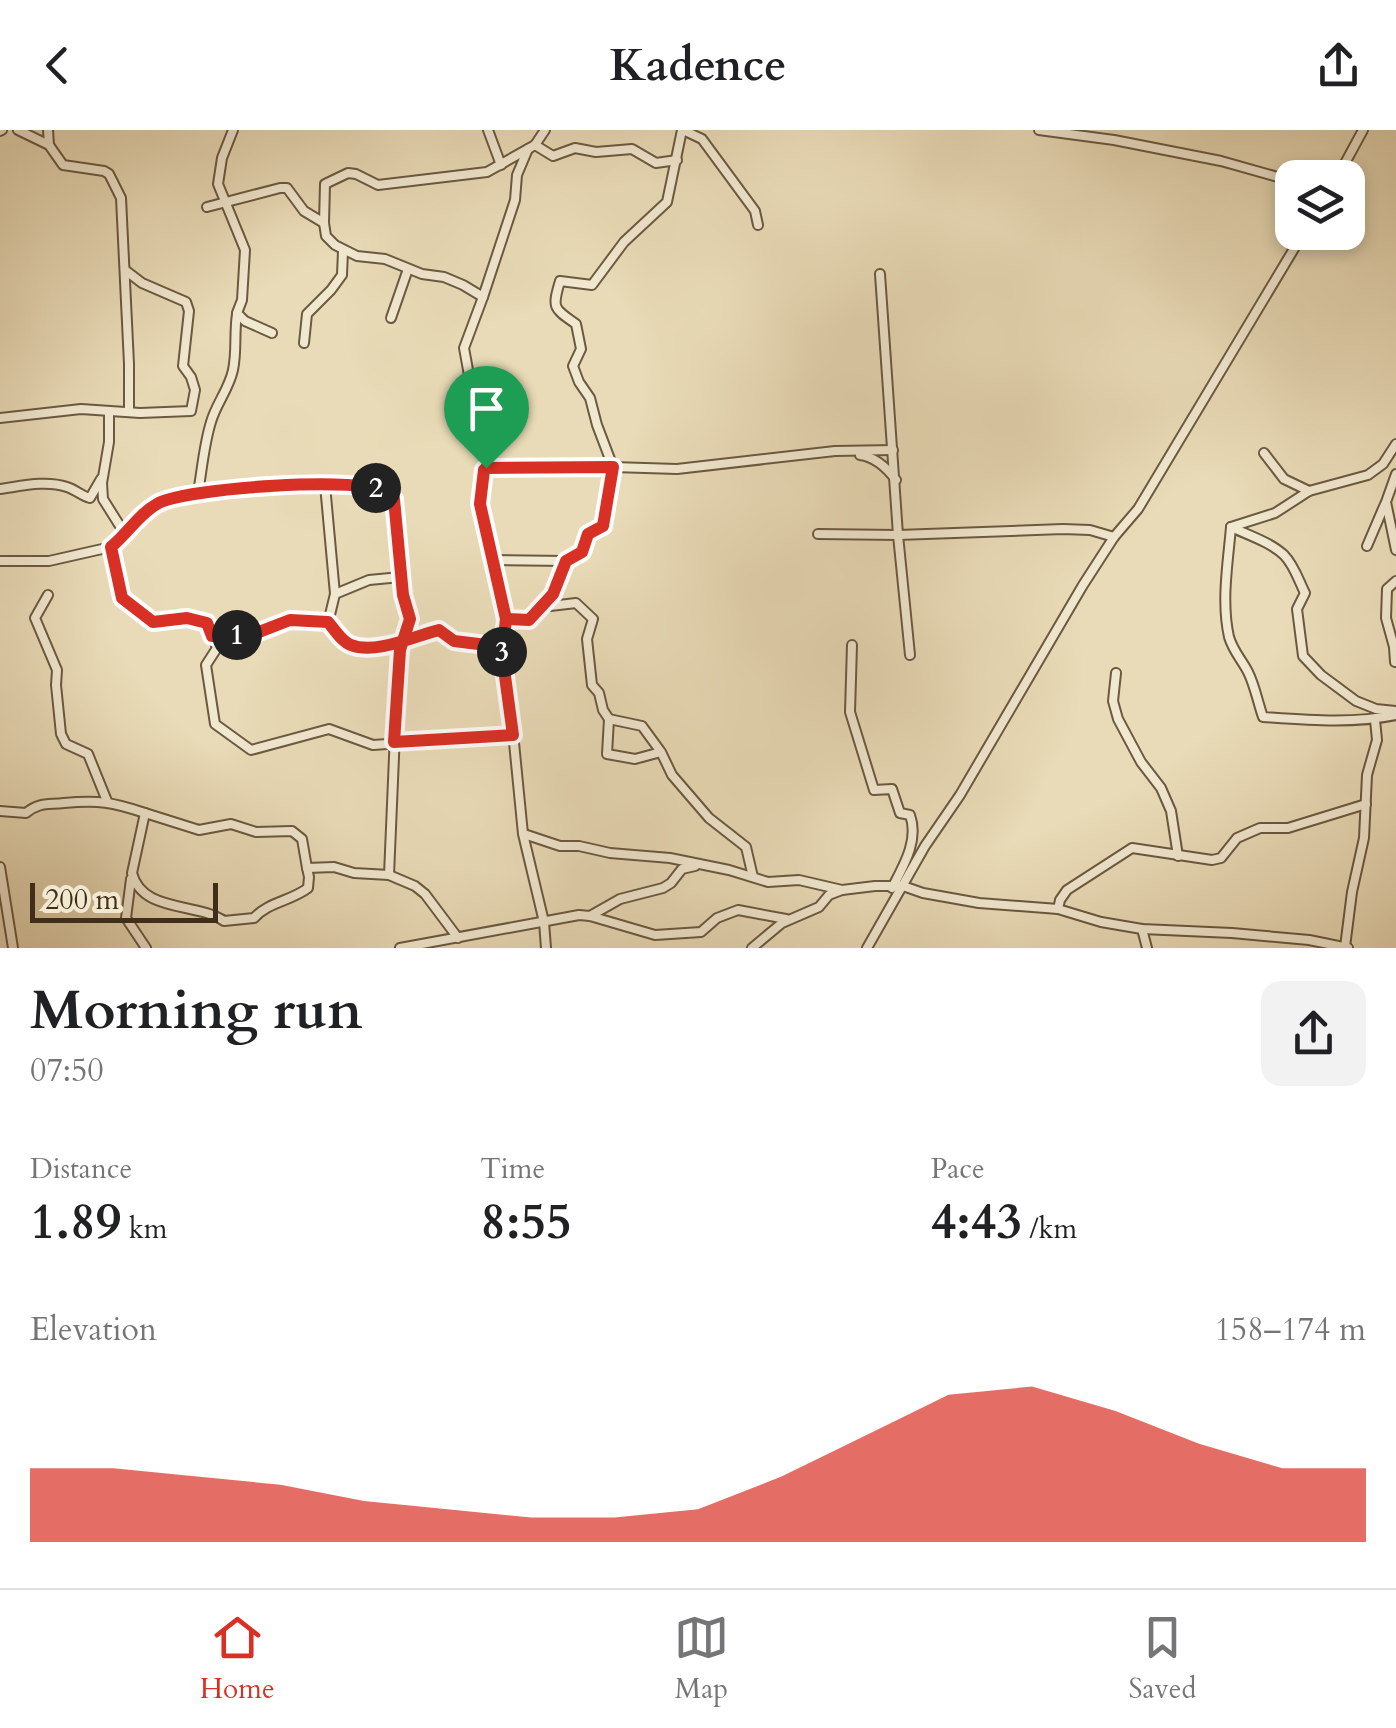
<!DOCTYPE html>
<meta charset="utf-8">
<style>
body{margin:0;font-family:Cardo,serif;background:#f2f2f2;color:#202124;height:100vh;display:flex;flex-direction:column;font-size:38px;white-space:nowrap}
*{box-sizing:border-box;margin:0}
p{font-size:32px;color:#757577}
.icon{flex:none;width:55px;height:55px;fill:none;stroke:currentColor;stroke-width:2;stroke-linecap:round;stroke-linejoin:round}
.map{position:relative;height:818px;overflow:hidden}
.drawer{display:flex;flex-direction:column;background:#fff;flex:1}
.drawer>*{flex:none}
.buttons{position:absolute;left:1275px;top:30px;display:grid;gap:20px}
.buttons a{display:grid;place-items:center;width:90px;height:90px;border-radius:20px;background:#fff;box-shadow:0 5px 15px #0003;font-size:50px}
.scale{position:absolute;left:30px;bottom:25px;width:188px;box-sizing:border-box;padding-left:10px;border:5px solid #412e1a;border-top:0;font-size:28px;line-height:35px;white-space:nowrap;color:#412e1a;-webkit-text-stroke:8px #f1e8d0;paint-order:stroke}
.pin{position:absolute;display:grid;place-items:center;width:85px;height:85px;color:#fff;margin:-102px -42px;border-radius:50% 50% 50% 0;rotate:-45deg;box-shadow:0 0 10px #0007}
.pin .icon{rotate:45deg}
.km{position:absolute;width:50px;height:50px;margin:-25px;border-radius:50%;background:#222;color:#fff;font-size:28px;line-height:50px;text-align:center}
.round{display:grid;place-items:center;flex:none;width:105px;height:105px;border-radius:20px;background:#f2f2f2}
.summary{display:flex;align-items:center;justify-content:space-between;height:170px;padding:0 30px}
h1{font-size:55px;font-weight:700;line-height:75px}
.metrics{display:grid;grid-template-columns:repeat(3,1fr);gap:15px;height:170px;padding:10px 30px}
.metrics div{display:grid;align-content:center}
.metrics b{font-size:50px;font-weight:700}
.metrics small{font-size:28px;font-weight:400}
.metrics p{font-size:28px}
.chart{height:280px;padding:20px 30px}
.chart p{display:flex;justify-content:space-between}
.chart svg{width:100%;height:180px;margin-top:10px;fill:#d93025;opacity:.7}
header{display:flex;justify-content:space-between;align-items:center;height:130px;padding:0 30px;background:#fff;font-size:45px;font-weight:700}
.dock{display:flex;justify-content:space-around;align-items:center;height:140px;border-top:2px solid #e0e0e0;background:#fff;font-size:28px;color:#757577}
.dock a{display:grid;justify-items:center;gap:5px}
.dock .on{color:#d93025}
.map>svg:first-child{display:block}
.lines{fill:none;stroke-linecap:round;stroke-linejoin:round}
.minor-casing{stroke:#6b5941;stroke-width:12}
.minor{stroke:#f1e8d0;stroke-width:8}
.route-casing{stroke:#fff;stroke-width:20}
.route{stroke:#d93025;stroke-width:12}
</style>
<header><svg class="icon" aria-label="back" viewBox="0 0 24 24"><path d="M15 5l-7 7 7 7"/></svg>Kadence<svg class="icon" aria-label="share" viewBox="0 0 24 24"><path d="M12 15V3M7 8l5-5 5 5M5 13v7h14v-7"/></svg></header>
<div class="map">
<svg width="1396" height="818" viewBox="0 0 1396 818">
<rect width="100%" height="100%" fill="#e9dbb7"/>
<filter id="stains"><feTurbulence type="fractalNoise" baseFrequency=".002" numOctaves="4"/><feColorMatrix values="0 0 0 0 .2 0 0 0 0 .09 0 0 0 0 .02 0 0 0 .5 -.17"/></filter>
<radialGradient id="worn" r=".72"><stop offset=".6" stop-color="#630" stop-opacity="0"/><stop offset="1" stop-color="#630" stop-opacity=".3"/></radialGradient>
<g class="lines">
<defs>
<g id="minor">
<polyline points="18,0 49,15"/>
<polyline points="48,0 49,15 63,35 104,41 109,44 121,68 129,234 129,281"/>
<polyline points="233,0 222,28 218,54 245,120 242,170 237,183 245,191 272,203"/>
<polyline points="488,0 501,35"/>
<polyline points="683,0 702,9 755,81 758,95"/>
<polyline points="1039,0 1114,10 1221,31 1292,51"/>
<polyline points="0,1 2,0"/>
<polyline points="535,15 553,26 575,18 596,22 632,19 656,33 677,30"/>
<polyline points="528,19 517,45 515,70 483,167 464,218 486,338 484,340 480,374 506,489 502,524 510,572 523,704 544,792 546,818"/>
<polyline points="1337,48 1363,0"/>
<polyline points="207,77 280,58 287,58 304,81 324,93"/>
<polyline points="880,144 898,405 1063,399 1090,400 1114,407"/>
<polyline points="483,167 463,155 444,147 422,144 385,129 357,126 335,115 326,106 324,93 325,54 348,43 356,44 378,55 487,42 535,15 545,0"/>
<polyline points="391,188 408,139"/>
<polyline points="304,213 307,184 331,160 342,145 343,121"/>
<polyline points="109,281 109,312 102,353 103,369 125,404"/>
<polyline points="0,288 81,279 140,283 191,281 195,260 191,247 183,236 189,181 186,172 142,153 125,140"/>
<path d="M1396,314L1383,334L1368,345L1309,361L1275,383L1231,397C1248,405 1270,412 1284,425C1294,435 1299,451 1305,463L1297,479L1303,526L1321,545L1356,571L1376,579L1396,581"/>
<polyline points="1264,323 1284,349 1309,361"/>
<path d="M860,325C876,327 887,338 896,350"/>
<path d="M486,338L613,337L597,295L590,268L579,252L573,236L581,219L576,194C553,178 552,178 560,151L592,155L624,112L667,72L682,0"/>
<polyline points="1396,344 1386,372 1396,420"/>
<polyline points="325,355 335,464"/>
<path d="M0,359C22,356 46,350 67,357C76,360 82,366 90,368L101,349"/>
<path d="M198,363C202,340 204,314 211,292C216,274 229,259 233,240C237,221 234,203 237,184"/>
<path d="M1231,397C1228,433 1221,471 1229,507C1233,521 1242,530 1248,542C1255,556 1258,573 1263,587C1307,590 1353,594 1396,585"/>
<polyline points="818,404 898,405 910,525"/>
<polyline points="1367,416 1385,374"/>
<polyline points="111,417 122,468 153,491 187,489 207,493 217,518 206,535 215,594 251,620 329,599 373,615 513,605"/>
<polyline points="492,430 566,431 582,422 588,404 603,397 613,337 677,339 835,321 893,320"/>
<polyline points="0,431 49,431 111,417 158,372 198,363 245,356 325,355 377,358 388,362 393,369 403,465 411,489 401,520 397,556 389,745"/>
<polyline points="48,465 35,488 57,540 56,555 61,604 66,614 88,624 107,671"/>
<polyline points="542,477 576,473 593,489 587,509 592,555 599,563 603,580 609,589"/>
<polyline points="506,489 529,490 553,464 566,431"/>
<polyline points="328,493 335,464 369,450 401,447"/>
<polyline points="212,506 254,504 289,490 328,493 347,515 371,519 439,500 454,511 503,517"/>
<path d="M852,515L850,582L874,660L892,659L900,683L910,685C919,710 904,735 892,758"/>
<polyline points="1395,532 1394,517 1386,488 1387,459 1396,451"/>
<polyline points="1116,543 1113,571 1118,589 1141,632 1161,658 1171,681 1178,726"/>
<polyline points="661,622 635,629 607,624 609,589 642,596 661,622 672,645 709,688 746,717 753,747"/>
<path d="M0,681L26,683C39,672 48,675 64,673C99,670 112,672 145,683L132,743C142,783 197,772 224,791L254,788C268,772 291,771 308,758L309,747L307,738"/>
<polyline points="145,683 199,700 231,694 256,702 292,701 302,709 307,738 334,737 354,743 389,745 415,756 425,764 458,808"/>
<polyline points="524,704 560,716 579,716 610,723 670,728 729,740 768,752 799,750 842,760"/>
<polyline points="0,737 13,818"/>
<polyline points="131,749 126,788 146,818"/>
<polyline points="1058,779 1060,770 1067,760 1132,718 1212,730 1221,728 1237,708 1260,698 1288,698 1366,674"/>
<polyline points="590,786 620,769 663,758 671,753 682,739 695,736"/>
<polyline points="1142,799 1147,818"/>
<polyline points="1345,817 1352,762 1364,708 1367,645 1377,610 1375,590"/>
<polyline points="400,818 579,785 590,786 655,805 701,802 717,788 738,780 786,789"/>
<polyline points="752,818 782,793 819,777 829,765 842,760 875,756 903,756 923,763 979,773 1058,779 1101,792 1142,799 1232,803 1309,810 1348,818"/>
<polyline points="867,818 925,716 960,665 1083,455 1114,407 1138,379 1304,102"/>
</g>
</defs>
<use href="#minor" class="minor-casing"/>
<use href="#minor" class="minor"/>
</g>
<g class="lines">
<defs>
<path id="route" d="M486,338L484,340L480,374L506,489L503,517L454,511L439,500C415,506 375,525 351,515C342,512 335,500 328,492L290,490L254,504L212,506L207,493L187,488L153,492L122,468L111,417C127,404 139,384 157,374C182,358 367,345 389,363C391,365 392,367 394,369L403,465L410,489L400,520L394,612L513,605L502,524L506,489L529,490L553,464L566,431L582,422L588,404L603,396L613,337L486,338"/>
</defs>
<use href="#route" class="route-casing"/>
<use href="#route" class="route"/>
</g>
<rect width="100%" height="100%" filter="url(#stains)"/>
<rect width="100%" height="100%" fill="url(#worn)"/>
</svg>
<div class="buttons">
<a><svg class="icon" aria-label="layers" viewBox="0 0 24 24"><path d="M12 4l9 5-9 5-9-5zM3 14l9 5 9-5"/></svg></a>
</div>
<div class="scale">200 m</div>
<div class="pin" style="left:486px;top:338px;background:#1e9e55"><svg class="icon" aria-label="arrive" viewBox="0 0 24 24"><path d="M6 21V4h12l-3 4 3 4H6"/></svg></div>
<b class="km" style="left:237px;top:505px">1</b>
<b class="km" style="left:376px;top:358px">2</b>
<b class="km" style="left:502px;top:522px">3</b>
</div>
<section class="drawer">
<div class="summary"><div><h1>Morning run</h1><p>07:50</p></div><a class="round"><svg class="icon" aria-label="share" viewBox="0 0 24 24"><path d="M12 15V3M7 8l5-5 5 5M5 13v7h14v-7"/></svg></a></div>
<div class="metrics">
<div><p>Distance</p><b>1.89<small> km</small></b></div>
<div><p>Time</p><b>8:55</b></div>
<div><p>Pace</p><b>4:43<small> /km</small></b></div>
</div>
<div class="chart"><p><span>Elevation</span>158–174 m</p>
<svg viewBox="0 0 160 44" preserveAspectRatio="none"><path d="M0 44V26L10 26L20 28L30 30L40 34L50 36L60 38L70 38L80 36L90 28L100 18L110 8L120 6L130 12L140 20L150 26L160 26V44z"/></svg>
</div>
</section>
<nav class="dock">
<a class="on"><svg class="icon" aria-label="home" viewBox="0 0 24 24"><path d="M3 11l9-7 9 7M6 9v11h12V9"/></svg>Home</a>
<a><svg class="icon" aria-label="map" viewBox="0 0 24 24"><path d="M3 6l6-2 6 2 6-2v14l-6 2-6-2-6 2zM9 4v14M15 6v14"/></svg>Map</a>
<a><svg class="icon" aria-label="saved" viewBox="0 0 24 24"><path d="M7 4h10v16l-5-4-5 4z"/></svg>Saved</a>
</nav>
